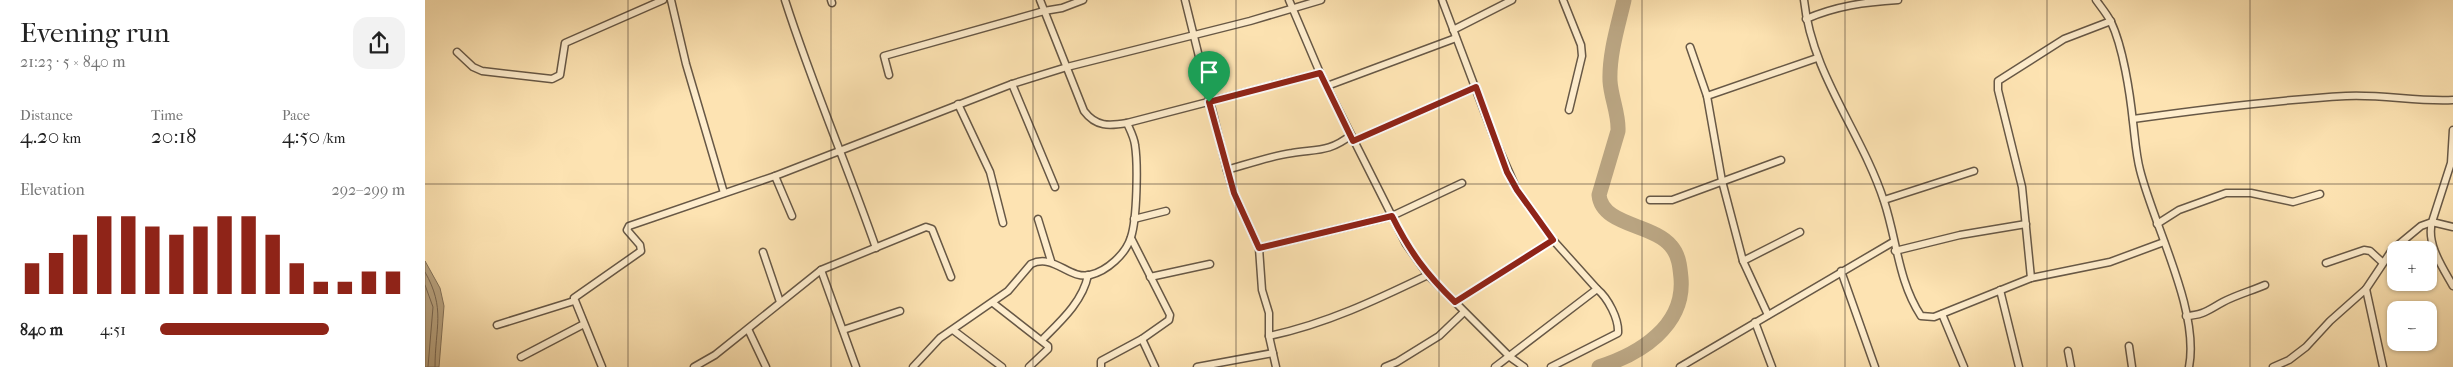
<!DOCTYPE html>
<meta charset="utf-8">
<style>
body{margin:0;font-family:"IM FELL French Canon",serif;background:#f2f2f2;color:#222;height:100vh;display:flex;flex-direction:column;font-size:19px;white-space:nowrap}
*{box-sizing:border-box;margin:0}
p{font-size:16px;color:#767676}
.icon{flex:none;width:28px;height:28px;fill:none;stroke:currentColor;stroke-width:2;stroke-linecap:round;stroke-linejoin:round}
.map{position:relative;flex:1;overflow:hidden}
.side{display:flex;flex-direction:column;background:#fff;width:425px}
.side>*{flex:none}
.controls{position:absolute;left:1962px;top:241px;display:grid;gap:10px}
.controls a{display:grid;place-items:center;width:50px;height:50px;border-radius:10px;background:#fff;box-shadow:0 1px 4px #0004;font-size:25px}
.pin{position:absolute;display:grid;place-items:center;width:42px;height:42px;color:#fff;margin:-51px -21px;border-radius:50% 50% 50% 0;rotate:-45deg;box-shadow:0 0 5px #0007}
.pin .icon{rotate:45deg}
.round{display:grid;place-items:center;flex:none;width:52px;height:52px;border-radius:15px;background:#f2f2f2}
.head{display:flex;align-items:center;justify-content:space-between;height:85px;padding:0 20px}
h1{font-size:28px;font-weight:600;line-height:38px}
.stats{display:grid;grid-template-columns:repeat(3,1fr);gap:8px;height:85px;padding:5px 20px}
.stats div{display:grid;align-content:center}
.stats b{font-size:21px;font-weight:600}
.stats small{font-size:14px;font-weight:400}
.stats p{font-size:14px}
.chart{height:140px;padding:10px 20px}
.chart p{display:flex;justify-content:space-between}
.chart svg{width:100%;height:90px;margin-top:5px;stroke:#8f2418;stroke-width:6}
ul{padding:0 20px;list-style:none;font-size:16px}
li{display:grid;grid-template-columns:80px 60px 1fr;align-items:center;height:38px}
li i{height:12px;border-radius:6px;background:#8f2418}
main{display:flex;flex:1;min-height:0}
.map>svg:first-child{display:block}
.water{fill:#b9a481;stroke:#84735b}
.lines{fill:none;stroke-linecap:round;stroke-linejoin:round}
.shore{stroke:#776652;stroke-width:1}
.river{stroke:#b9a481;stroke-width:15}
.street-casing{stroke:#675846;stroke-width:9}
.street{stroke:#feedcd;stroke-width:6}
.route-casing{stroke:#fff;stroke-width:10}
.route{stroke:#8f2418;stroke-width:6}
.grid{fill:none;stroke:#352922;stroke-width:1;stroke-opacity:0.55}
</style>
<main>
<section class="side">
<div class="head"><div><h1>Evening run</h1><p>21:23 · 5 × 840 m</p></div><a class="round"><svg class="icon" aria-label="share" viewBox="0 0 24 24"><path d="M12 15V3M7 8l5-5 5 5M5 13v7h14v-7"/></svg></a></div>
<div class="stats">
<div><p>Distance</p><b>4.20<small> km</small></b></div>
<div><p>Time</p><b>20:18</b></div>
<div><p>Pace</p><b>4:50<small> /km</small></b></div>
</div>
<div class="chart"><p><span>Elevation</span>292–299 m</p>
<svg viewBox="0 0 160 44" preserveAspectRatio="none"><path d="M5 44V29M15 44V24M25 44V15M35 44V6M45 44V6M55 44V11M65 44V15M75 44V11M85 44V6M95 44V6M105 44V15M115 44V29M125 44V38M135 44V38M145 44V33M155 44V33"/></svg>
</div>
<ul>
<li><b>840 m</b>4:51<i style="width:69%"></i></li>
</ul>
</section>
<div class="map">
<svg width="2028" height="367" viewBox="0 0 2028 367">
<rect width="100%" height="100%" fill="#fde3b2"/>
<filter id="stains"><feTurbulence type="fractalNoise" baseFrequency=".004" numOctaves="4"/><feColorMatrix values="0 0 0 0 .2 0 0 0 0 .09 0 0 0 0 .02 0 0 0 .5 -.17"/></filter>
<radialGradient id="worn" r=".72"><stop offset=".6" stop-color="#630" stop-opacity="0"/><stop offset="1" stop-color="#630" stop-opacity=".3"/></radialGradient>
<polygon class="water" points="0,261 15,288 19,306 14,367 0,367"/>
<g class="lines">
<g class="shore">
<path d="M0,272C21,309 10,327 10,367"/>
<polyline points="0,285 8,307 3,367"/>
</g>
<path class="river" d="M1174,367C1215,354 1260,326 1256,278C1255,267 1254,255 1246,246C1229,224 1177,226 1174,195L1193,131C1194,114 1186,98 1185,81C1184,54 1193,26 1199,0"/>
<defs>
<g id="street">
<polyline points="246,0 261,64 299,193"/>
<path d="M360,0C387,84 422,165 451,248"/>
<polyline points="406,0 407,3"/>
<path d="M615,0L659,111C671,127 684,126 702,123L895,73"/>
<polyline points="760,0 802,170 809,193 834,248 837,290 844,313 844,336 851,367"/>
<polyline points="864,0 895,73 981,244 1003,275 1085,357 1099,367"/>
<polyline points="1017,0 1070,140 1092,190 1128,240 1172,289 1070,367"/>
<polyline points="1138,0 1156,45 1157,56 1144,110"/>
<path d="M1379,0C1387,75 1436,131 1459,201C1472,240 1473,281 1496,316L1509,317L1606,278L1685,262L1739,242"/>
<path d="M1671,0C1676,7 1682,14 1686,22C1698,47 1705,93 1708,122C1710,138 1711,155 1715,170C1729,226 1775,311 1764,367"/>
<path d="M1381,19C1411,6 1440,2 1473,0"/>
<polyline points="1028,30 1087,0"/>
<polyline points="1265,47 1282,96 1297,181 1318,261 1343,315"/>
<polyline points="32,52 48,67 57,71 127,79 135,75 140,43 238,0"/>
<polyline points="464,75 459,56 619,11 637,8 658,0"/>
<polyline points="587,84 630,187"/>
<polyline points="902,86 1031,38"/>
<polyline points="1282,96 1392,58"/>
<polyline points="533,104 565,172 578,223"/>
<path d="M1708,119C1779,109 1850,100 1921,96C1957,94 1992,102 2028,100"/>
<polyline points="928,141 1051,87"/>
<path d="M802,170C823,164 845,156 867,153C892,149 905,152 926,135"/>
<polyline points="350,176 367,216"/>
<polyline points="1225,200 1247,200 1356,160"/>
<polyline points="1459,200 1549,171"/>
<polyline points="613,219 626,261"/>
<polyline points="709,219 741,211"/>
<polyline points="1732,224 1754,210 1801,193 1826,193 1868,202 1895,194"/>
<path d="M2028,227L2007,222C2001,244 2018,268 2028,286"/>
<polyline points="834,248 967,216 1037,183"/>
<polyline points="1470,251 1535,235 1601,224"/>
<polyline points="338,252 355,302"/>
<polyline points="1318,261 1375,232"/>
<polyline points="1901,263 1939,250 1945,251 1957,262"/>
<polyline points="396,270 431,367"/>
<polyline points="1416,271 1450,367"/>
<polyline points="725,277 785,264"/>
<polyline points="1606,278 1597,187 1573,90 1573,81 1639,39 1686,21"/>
<polyline points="1941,289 1958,367"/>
<polyline points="1575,290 1594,367"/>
<polyline points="1030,302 1128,240"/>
<polyline points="568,303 623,346 623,349 604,367"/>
<polyline points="1517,314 1539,367"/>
<path d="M1761,316C1779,315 1783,310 1798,302C1811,295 1826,291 1840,285"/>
<polyline points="1330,322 1347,367"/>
<polyline points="72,325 149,301"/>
<polyline points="323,329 341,367"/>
<polyline points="418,330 475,311"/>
<polyline points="528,330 577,367"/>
<path d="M844,336C901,324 951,300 1003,275"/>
<path d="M618,339C636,321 658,301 663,275"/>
<polyline points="717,339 730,367"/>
<polyline points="1704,346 1707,367"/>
<polyline points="1643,351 1646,367"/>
<polyline points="96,357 159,324"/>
<polyline points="177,367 149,298 216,251 215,245 202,230 204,226 350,176 587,84 642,67 825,21 896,0"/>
<polyline points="269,367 290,355 396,270 501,227 507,229 526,277"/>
<path d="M488,367L515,338L583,291L606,264C629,253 644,280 665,275C682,271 701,254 706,237C712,219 713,164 710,145C709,137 705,130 702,123"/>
<polyline points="676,367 676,361 717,339 744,320 745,315 706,238"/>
<polyline points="772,367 848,353"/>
<polyline points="960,367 972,362 1014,336 1039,312"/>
<path d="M1126,367L1193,333C1194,319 1183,298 1172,289"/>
<polyline points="1255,367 1468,242"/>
<polyline points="1848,367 1864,360 1881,347 1905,321 1941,289 1967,250 1996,226 2007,222 2026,163 2028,130"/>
</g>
</defs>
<use href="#street" class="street-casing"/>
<use href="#street" class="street"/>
</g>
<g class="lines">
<defs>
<path id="route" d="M895,73L928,141L1051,87L1082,172L1092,190L1128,240L1030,302C1001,274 985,252 967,216L834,248L809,193L784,102Z"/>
</defs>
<use href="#route" class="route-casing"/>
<use href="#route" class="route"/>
</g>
<path class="grid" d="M203,0V367M406,0V367M608,0V367M811,0V367M1014,0V367M1217,0V367M1420,0V367M1622,0V367M1825,0V367M0,184H2028"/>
<rect width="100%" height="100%" filter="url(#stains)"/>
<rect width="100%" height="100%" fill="url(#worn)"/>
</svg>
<div class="controls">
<a>+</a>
<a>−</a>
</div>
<div class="pin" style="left:784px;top:102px;background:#1e9e55"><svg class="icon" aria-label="arrive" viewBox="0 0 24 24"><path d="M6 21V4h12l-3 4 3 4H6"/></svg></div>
</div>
</main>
